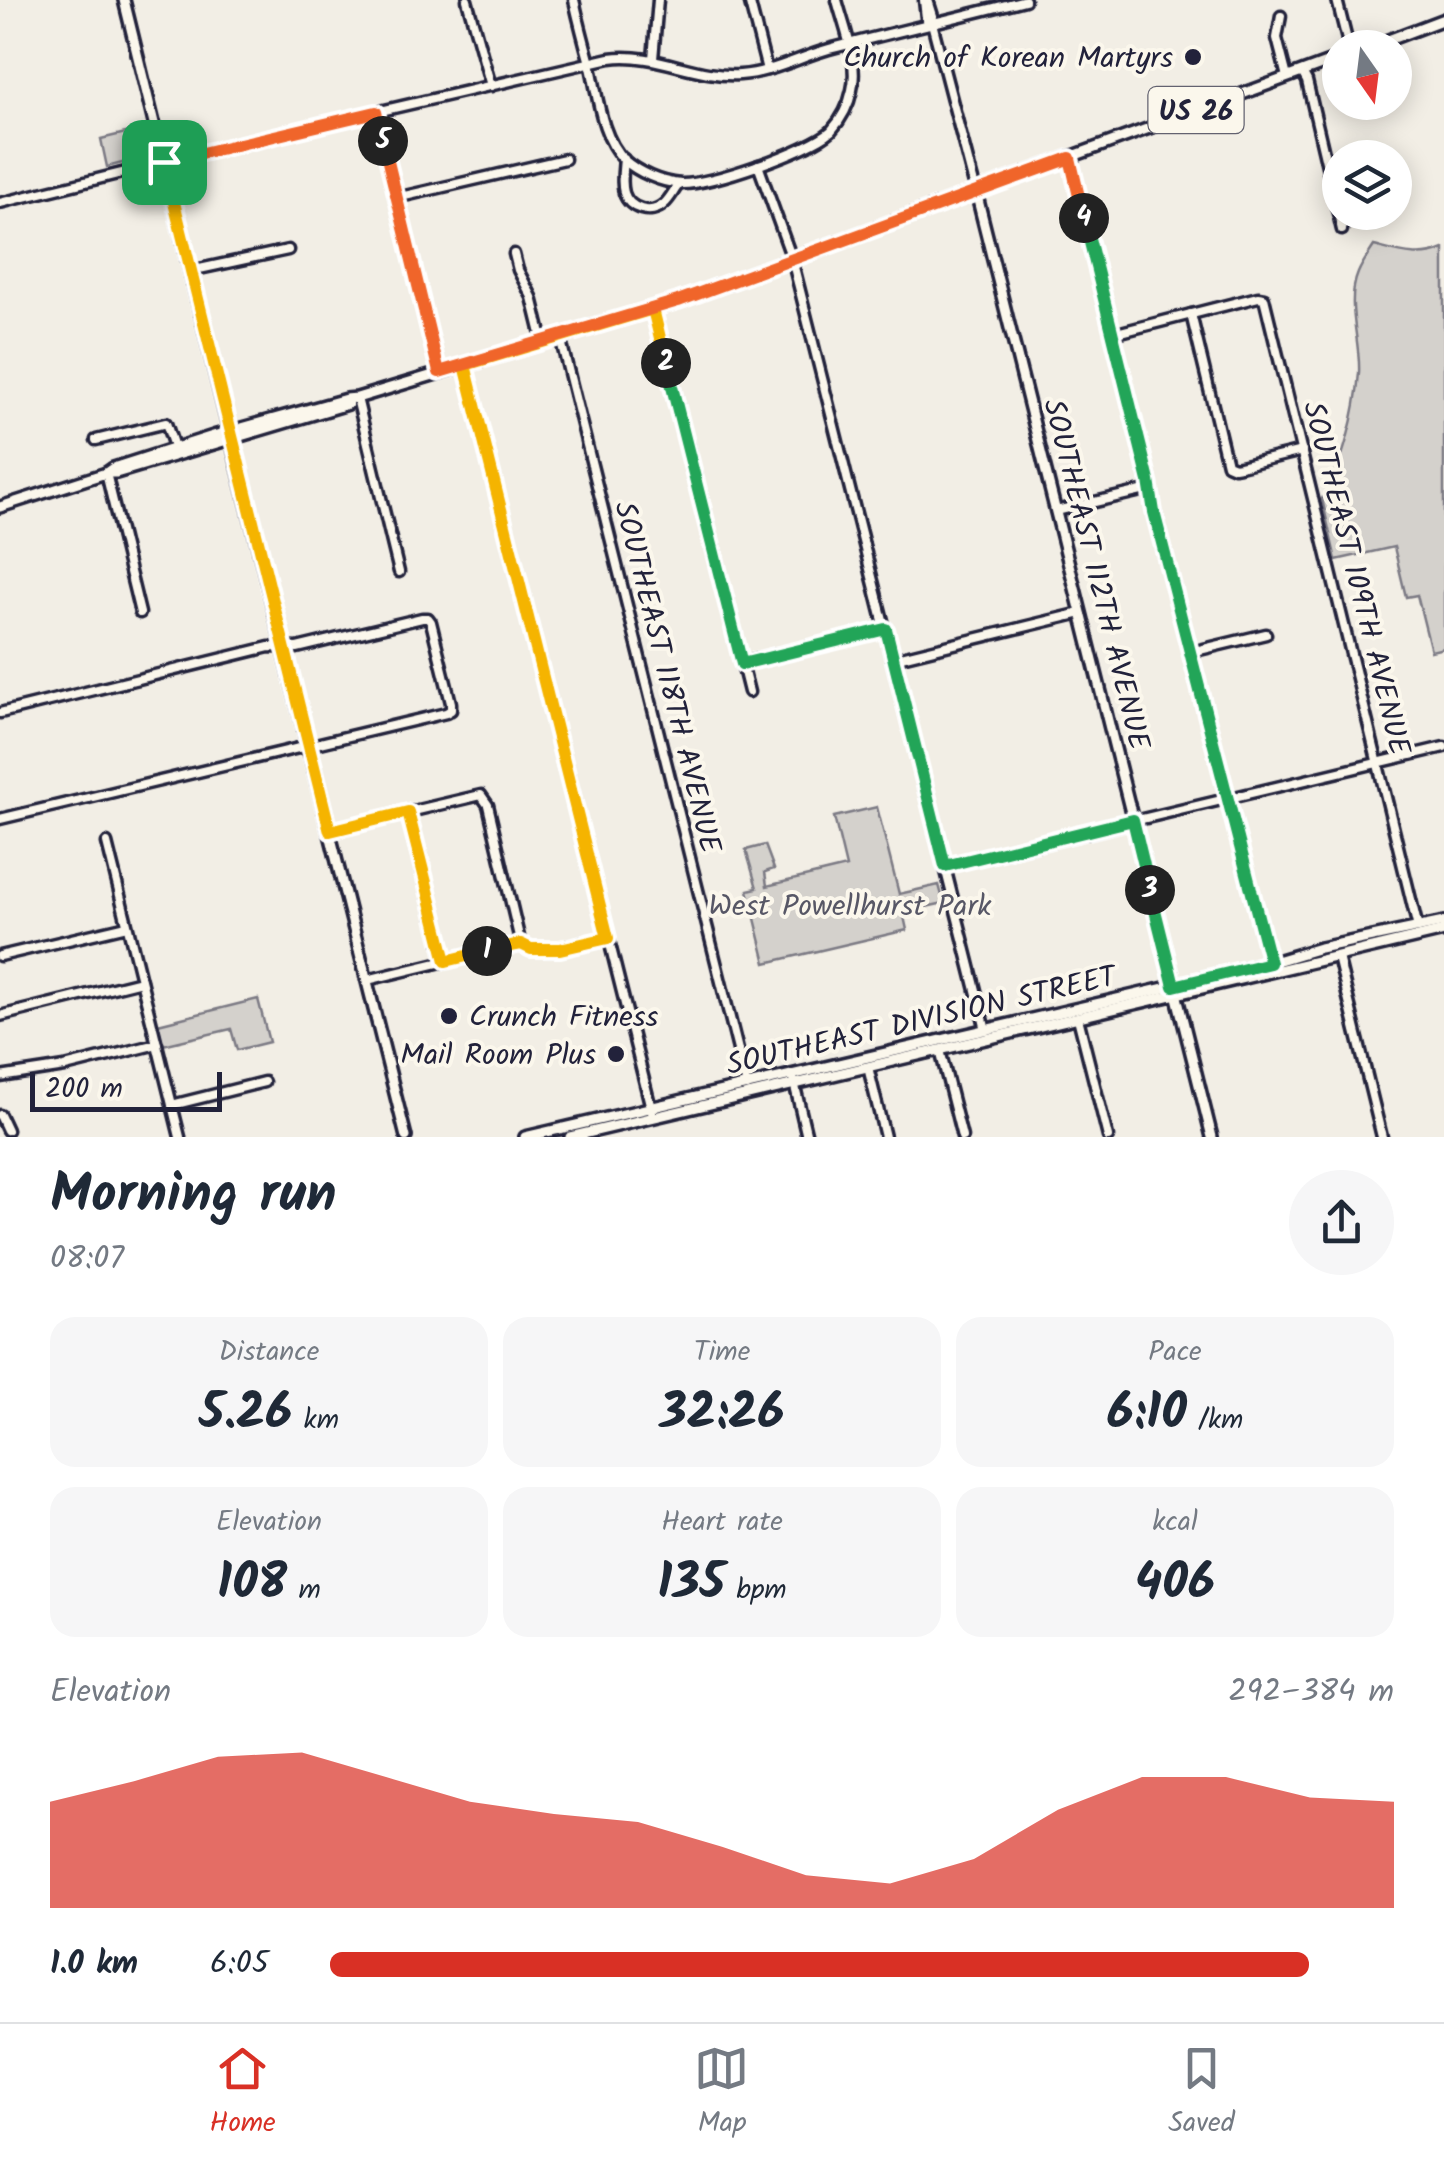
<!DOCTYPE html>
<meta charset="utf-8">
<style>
body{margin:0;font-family:Kalam,sans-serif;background:#f6f6f7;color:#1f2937;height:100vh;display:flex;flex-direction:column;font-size:38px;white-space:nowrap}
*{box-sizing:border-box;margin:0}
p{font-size:32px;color:#747a83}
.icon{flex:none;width:55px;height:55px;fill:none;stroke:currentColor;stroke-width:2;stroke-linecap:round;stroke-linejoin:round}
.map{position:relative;height:1137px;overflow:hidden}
.details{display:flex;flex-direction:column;background:#fff;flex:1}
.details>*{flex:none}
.needle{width:65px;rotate:166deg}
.buttons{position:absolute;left:1322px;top:30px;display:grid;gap:20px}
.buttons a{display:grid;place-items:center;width:90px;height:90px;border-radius:50%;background:#fff;box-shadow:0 5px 25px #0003;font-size:50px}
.scale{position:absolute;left:30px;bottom:25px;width:192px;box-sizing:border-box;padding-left:10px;border:5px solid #22223b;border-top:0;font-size:28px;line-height:35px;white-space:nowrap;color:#22223b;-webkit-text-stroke:8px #fbf7ec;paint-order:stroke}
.pin{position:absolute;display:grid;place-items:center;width:85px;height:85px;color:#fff;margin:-42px;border-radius:20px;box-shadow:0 5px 15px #0006}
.km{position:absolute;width:50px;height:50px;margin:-25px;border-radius:50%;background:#222;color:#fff;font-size:28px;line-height:50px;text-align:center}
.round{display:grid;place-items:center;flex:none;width:105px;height:105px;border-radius:52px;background:#f6f6f7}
.overview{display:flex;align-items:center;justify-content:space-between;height:170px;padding:0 50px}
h1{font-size:55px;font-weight:700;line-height:75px}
.stats{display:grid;grid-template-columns:repeat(3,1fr);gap:15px;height:170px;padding:10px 50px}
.stats div{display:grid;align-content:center;border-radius:25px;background:#f6f6f7;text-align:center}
.stats b{font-size:50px;font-weight:700}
.stats small{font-size:28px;font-weight:400}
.stats p{font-size:28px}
.chart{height:280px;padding:20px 50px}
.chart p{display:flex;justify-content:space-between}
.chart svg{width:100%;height:180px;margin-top:10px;fill:#d93025;opacity:.7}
ul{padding:0 50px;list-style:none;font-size:32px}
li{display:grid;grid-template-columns:160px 120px 1fr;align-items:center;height:75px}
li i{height:25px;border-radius:12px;background:#d93025}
.menu{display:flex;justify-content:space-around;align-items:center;height:140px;border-top:2px solid #e0e1e3;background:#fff;font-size:28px;color:#747a83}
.menu a{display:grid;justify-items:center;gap:5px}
.menu .current{color:#d93025}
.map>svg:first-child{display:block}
.green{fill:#d4d1cc;stroke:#7b7a84;stroke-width:2.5}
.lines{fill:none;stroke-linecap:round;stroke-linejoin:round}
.minor-casing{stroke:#22223b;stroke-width:15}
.major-casing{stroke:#22223b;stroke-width:16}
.minor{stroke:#fbf7ec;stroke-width:8}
.major{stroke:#fbf7ec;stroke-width:9}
.split-1-casing{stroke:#fff;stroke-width:20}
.split-2-casing{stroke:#fff;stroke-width:20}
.split-3-casing{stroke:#fff;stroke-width:20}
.split-4-casing{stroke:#fff;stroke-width:20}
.split-5-casing{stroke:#fff;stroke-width:20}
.split-6-casing{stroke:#fff;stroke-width:20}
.split-1{stroke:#f5b400;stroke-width:12}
.split-2{stroke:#f5b400;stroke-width:12}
.split-3{stroke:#22a559;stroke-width:12}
.split-4{stroke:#22a559;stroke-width:12}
.split-5{stroke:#f0652b;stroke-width:12}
.split-6{stroke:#f0652b;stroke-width:12}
.poi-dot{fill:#22223b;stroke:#fbf7ec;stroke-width:4}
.labels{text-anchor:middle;stroke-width:8;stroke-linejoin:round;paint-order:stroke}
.shield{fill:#fbf7ec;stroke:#636270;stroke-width:2.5}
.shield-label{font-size:28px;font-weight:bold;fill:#22223b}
.poi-label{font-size:30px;fill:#22223b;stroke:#fbf7ec;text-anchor:end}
.street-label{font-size:30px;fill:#22223b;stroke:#fbf7ec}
.park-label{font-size:30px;fill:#575766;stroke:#fbf7ec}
</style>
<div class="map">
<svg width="1444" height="1137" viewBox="0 0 1444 1137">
<rect width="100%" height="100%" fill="#f2eee5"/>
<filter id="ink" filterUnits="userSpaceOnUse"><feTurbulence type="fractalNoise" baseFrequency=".01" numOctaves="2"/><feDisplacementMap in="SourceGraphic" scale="20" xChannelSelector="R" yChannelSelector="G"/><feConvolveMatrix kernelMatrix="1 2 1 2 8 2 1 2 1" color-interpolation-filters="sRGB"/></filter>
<g filter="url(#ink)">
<g class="green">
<polygon points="142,129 149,156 107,167 101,139"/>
<path d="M1374,246C1398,252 1420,260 1444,249V648L1431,651L1417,595L1406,597L1394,547L1336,560L1322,499C1343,466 1356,412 1359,373C1361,341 1345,304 1358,273C1362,263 1369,254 1374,246Z"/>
<polygon points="877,807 899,894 939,885 944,903 903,912 907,930 766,963 748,890 757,888 746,850 765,845 774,869 765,872 767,886 846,867 834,817"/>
<polygon points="258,999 269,1042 237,1050 231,1029 163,1045 158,1024"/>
</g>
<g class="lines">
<defs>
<g id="minor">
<polyline points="467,0 491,86"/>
<path d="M574,0C579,22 585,45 591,67C598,97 601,137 624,160C639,173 660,182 680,184C708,186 810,150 831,131C841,120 849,105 852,90C859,62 844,27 837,0"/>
<polyline points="749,0 767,70"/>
<polyline points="924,0 926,18 932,23"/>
<polyline points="928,0 933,16 932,23 976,192"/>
<polyline points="1337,0 1347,40"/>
<polyline points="1281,16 1277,38 1287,77"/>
<polyline points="653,59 658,0"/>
<polyline points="1302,72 1307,81 1342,230"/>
<polyline points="376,112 439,373"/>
<polyline points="1069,158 1149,481 1154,512 1270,963"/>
<path d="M624,159C623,170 621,182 624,193C629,209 651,216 664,204C670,199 674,190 679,184"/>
<polyline points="758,165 792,259 986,1030"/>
<polyline points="396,198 565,159"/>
<path d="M0,203L268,137L610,58C657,52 694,78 740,75C771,73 800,57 829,49C894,32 960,17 1025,0"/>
<polyline points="514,254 518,270 532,297 543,342"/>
<polyline points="190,271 288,250"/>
<polyline points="653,309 749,692"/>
<polyline points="1191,314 1227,464 1234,467 1240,466 1302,451"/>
<polyline points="1113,334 1258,297 1264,298 1418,928"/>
<polyline points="560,337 747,1086"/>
<polyline points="465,365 652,1112"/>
<polyline points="357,398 399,572"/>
<polyline points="96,440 166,423 174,447"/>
<polyline points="106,473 140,613"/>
<polyline points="1056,511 1150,489"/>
<polyline points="1191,652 1266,634"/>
<polyline points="893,659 1081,613"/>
<polyline points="742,663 886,629"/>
<polyline points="0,713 269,647 297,648 422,618 428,618 431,622 451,703 451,710 446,713 0,819"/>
<polyline points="408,812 445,961"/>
<polyline points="329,831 481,795 488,805 521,945"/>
<polyline points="107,843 180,1137"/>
<polyline points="945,866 1444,747"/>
<polyline points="0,956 127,926"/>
<polyline points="1338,957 1382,1137"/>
<polyline points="367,980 504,947 521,945 531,949 551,950 608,938"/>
<polyline points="0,1016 141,981"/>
<polyline points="1078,1018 1108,1137"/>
<polyline points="940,1050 962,1137"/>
<polyline points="868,1067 885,1137"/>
<polyline points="0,1077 65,1067 157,1044"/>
<polyline points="793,1078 807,1137"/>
<polyline points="172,1105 264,1082"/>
<polyline points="0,1115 7,1130"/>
</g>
<g id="major">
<polyline points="124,0 236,459 406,1137"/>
<polyline points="1367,48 1444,19"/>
<polyline points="976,192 1212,1137"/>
<polyline points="106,473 116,473 348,404"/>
<polyline points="0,507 106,473 113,468 213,436 346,399 357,398 678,301 1340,58"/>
<polyline points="525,1137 1263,965 1320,948 1444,922"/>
<polyline points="570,1137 1444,931"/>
</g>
</defs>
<use href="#minor" class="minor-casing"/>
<use href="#major" class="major-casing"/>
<use href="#minor" class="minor"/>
<use href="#major" class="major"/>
</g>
</g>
<g class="lines" filter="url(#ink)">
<defs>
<polyline id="split-1" points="164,162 330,831 408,812 446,961 487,951"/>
<polyline id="split-2" points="487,951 521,944 531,949 560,949 608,938 465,365 653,309 666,363"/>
<polyline id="split-3" points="666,363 742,664 886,629 945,866 1133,820 1150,890"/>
<polyline id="split-4" points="1084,218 1149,481 1154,512 1270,963 1174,986 1150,890"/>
<polyline id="split-5" points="383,141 439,372 678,301 1070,158 1084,218"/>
<polyline id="split-6" points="164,162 376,112 383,141"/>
</defs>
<use href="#split-1" class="split-1-casing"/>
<use href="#split-2" class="split-2-casing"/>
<use href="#split-3" class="split-3-casing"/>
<use href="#split-4" class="split-4-casing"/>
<use href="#split-5" class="split-5-casing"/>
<use href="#split-6" class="split-6-casing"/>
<use href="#split-1" class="split-1"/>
<use href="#split-2" class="split-2"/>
<use href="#split-3" class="split-3"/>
<use href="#split-4" class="split-4"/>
<use href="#split-5" class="split-5"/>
<use href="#split-6" class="split-6"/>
</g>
<g class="poi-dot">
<circle cx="1193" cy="57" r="10"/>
<circle cx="449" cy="1016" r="10"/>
<circle cx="616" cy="1054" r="10"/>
</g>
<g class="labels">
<rect class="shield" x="1148.5" y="87" width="95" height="46" rx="8"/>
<g class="shield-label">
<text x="1196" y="120">US 26</text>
</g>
<g class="poi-label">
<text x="1173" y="67">Church of Korean Martyrs</text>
<text x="469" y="1026" text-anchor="start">Crunch Fitness</text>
<text x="596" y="1064">Mail Room Plus</text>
</g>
<g class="street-label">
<text transform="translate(1097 574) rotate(76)" y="10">SOUTHEAST 112TH AVENUE</text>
<text transform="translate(1357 578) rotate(76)" y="10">SOUTHEAST 109TH AVENUE</text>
<text transform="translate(668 677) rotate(76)" y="10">SOUTHEAST 118TH AVENUE</text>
<text transform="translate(921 1020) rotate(-13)" y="10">SOUTHEAST DIVISION STREET</text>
</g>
<g class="park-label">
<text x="850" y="915">West Powellhurst Park</text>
</g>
</g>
</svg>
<div class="buttons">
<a><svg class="needle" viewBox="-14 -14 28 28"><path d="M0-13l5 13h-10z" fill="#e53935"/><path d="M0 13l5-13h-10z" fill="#747a83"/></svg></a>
<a><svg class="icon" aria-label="layers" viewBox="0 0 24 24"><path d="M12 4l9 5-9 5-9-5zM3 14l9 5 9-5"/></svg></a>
</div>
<div class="scale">200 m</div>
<div class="pin" style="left:164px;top:162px;background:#1e9e55"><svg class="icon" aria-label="arrive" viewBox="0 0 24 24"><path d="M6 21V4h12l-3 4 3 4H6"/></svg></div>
<b class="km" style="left:487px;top:951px">1</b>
<b class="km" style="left:666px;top:363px">2</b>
<b class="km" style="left:1150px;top:890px">3</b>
<b class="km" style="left:1084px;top:218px">4</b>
<b class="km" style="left:383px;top:141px">5</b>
</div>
<section class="details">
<div class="overview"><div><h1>Morning run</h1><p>08:07</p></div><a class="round"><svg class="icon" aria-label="share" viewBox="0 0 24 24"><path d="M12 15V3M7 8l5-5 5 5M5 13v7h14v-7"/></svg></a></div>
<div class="stats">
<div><p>Distance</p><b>5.26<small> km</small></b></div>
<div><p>Time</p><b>32:26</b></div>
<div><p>Pace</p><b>6:10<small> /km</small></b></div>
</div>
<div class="stats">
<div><p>Elevation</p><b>108<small> m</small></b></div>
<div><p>Heart rate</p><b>135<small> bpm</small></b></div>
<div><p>kcal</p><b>406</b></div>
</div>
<div class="chart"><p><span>Elevation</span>292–384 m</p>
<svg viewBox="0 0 160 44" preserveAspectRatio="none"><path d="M0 44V18L10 13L20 7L30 6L40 12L50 18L60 21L70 23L80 29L90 36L100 38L110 32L120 20L130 12L140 12L150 17L160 18V44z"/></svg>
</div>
<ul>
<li><b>1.0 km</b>6:05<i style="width:92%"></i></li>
</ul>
</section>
<nav class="menu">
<a class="current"><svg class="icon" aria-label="home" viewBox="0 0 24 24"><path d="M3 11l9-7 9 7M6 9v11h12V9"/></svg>Home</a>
<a><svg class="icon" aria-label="map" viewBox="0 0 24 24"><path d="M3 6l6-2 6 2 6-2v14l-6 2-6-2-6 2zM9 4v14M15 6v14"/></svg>Map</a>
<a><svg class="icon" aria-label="saved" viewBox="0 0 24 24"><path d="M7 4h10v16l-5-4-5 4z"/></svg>Saved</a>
</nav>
